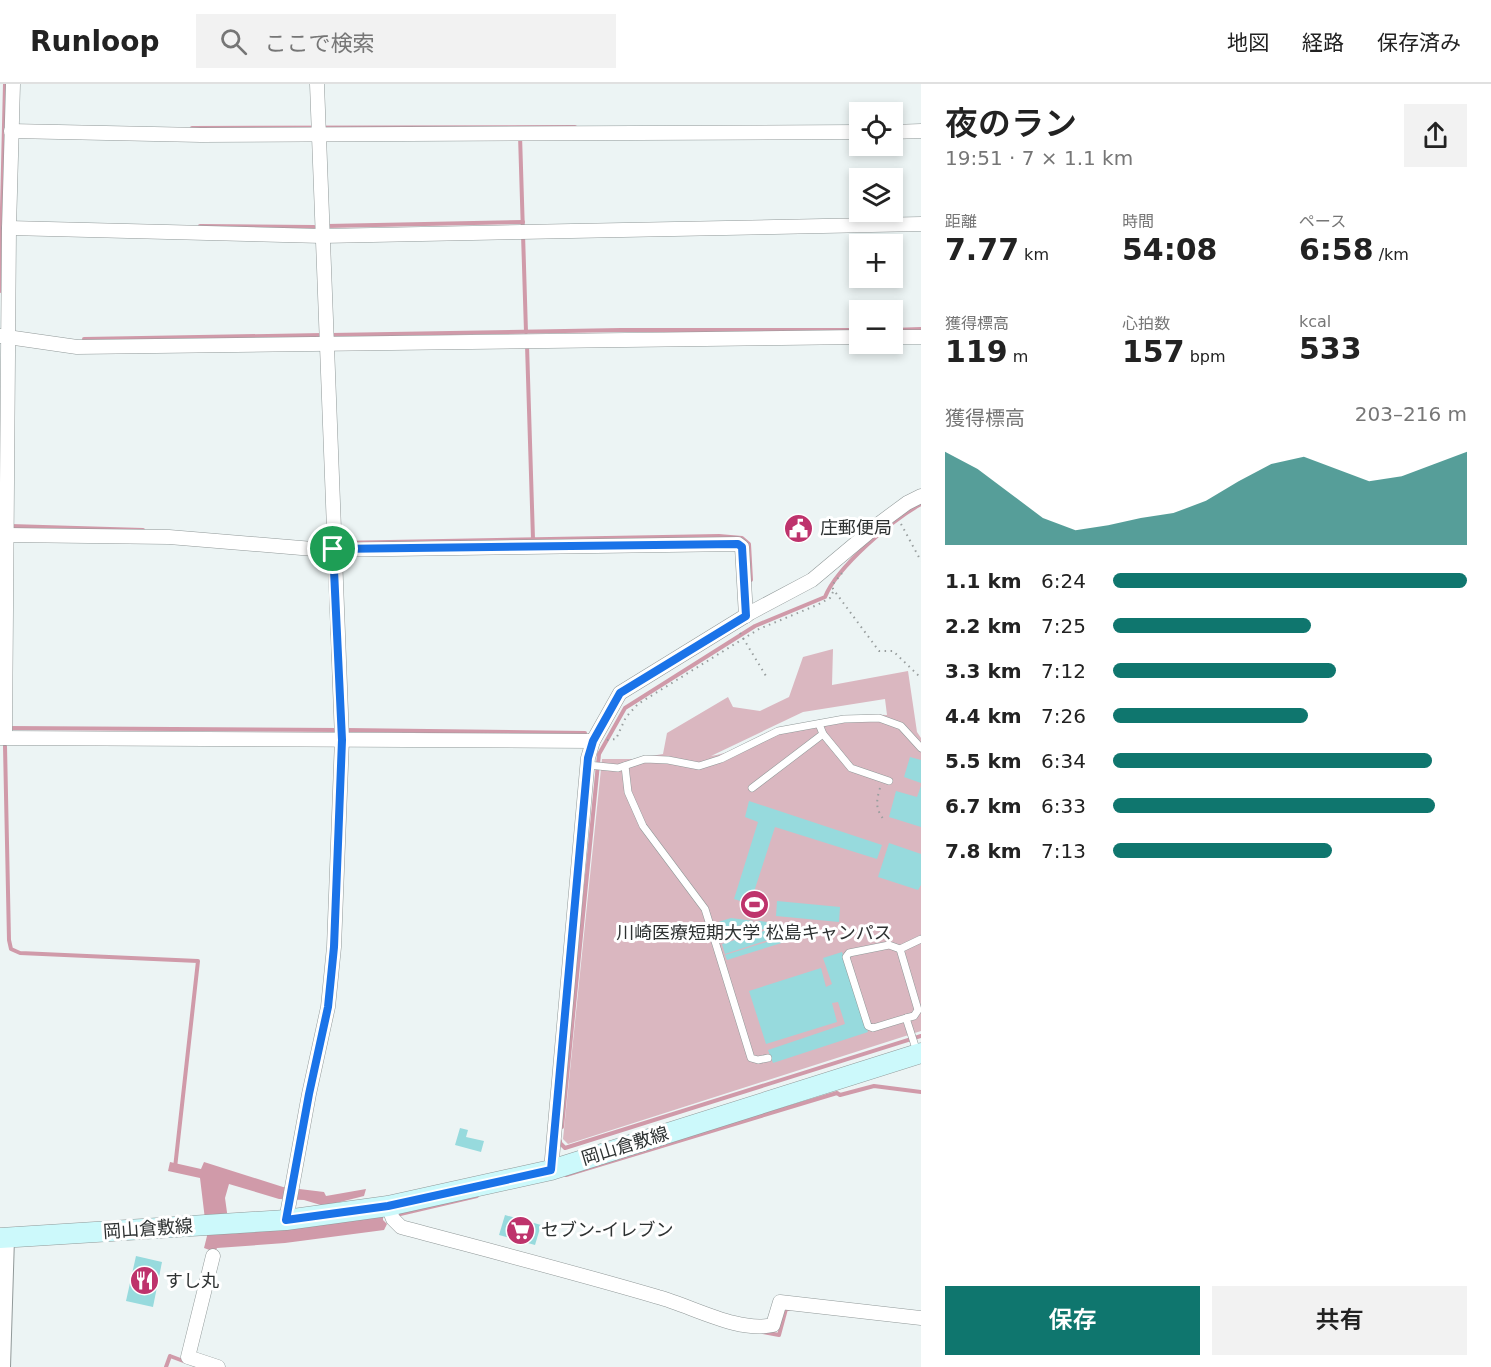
<!DOCTYPE html>
<html lang="ja">
<meta charset="utf-8">
<style>
body{margin:0;font-family:"DejaVu Sans","Noto Sans JP",sans-serif;background:#f2f2f2;color:#222;height:100vh;display:flex;flex-direction:column;font-size:22px;white-space:nowrap}
*{box-sizing:border-box;margin:0}
p{font-size:20px;color:#767676}
.icon{flex:none;width:33px;height:33px;fill:none;stroke:currentColor;stroke-width:2;stroke-linecap:round;stroke-linejoin:round}
.map{position:relative;flex:1;overflow:hidden}
.panel{display:flex;flex-direction:column;background:#fff;width:570px}
.panel>*{flex:none}
.tools{position:absolute;left:849px;top:18px;display:grid;gap:12px}
.tools a{display:grid;place-items:center;width:54px;height:54px;border-radius:0px;background:#fff;box-shadow:0 3px 9px #0003;font-size:30px}
.pin{position:absolute;display:grid;place-items:center;width:51px;height:51px;color:#fff;margin:-26px;border:3px solid #fff;border-radius:50%;box-shadow:0 2px 6px #0007}
.round{display:grid;place-items:center;flex:none;width:63px;height:63px;border-radius:0px;background:#f2f2f2}
.headline{display:flex;align-items:center;justify-content:space-between;height:102px;padding:0 24px}
h1{font-size:33px;font-weight:600;line-height:45px}
.metrics{display:grid;grid-template-columns:repeat(3,1fr);gap:9px;height:102px;padding:6px 24px}
.metrics div{display:grid;align-content:center}
.metrics b{font-size:30px;font-weight:600}
.metrics small{font-size:16px;font-weight:400}
.metrics p{font-size:16px}
.chart{height:168px;padding:12px 24px}
.chart p{display:flex;justify-content:space-between}
.chart svg{width:100%;height:108px;margin-top:6px;fill:#0f766e;opacity:.7}
.action{display:flex;gap:12px;margin-top:auto;padding:12px 24px}
.action a{flex:1;height:69px;border-radius:0px;background:#0f766e;color:#fff;font-size:24px;font-weight:600;line-height:69px;text-align:center}
.action a+a{background:#f2f2f2;color:#222}
ul{padding:0 24px;list-style:none;font-size:20px}
li{display:grid;grid-template-columns:96px 72px 1fr;align-items:center;height:45px}
li i{height:15px;border-radius:8px;background:#0f766e}
header{display:flex;align-items:center;gap:36px;box-sizing:border-box;height:84px;padding:0 30px;background:#fff;border-bottom:2px solid #e0e0e0}
header strong{font-size:28px}
nav{display:flex;gap:33px;margin-inline-start:auto;font-size:21px}
.search{width:420px;height:54px;background:#f2f2f2;display:flex;align-items:center;gap:15px;box-sizing:border-box;padding:0 21px;border-radius:0px;color:#767676;font-size:22px}
main{display:flex;flex:1;min-height:0}
.map>svg:first-child{display:block}
.green{fill:#dab7c0;fill-rule:evenodd}
.water{fill:#d09aa9}
.lines{fill:none;stroke-linecap:round;stroke-linejoin:round}
.stream{stroke:#d09aa9;stroke-width:4}
.building{fill:#97dadd}
.service-casing{stroke:#919999;stroke-width:8}
.minor-casing{stroke:#919999;stroke-width:15}
.tertiary-casing{stroke:#919999;stroke-width:20}
.secondary-casing{stroke:#919999;stroke-width:21}
.path{stroke:#989e9e;stroke-width:2;stroke-dasharray:1.5 4.5;stroke-linecap:butt}
.service{stroke:#fff;stroke-width:7}
.minor{stroke:#fff;stroke-width:14}
.tertiary{stroke:#fff;stroke-width:18}
.secondary{stroke:#ccf9fb;stroke-width:20}
.route-casing{stroke:#fff;stroke-width:12}
.route{stroke:#1a73e8;stroke-width:8}
.labels{text-anchor:middle;stroke-width:6;stroke-linejoin:round;paint-order:stroke}
.poi-label{font-size:18px;fill:#2e3232;stroke:#fff;text-anchor:start}
.street-label{font-size:18px;fill:#2e3232;stroke:#fff}
</style>
<header>
<strong>Runloop</strong>
<div class="search"><svg class="icon" aria-label="search" viewBox="0 0 24 24"><circle cx="10" cy="10" r="6"/><path d="M15 15l6 6"/></svg>ここで検索</div>
<nav><a>地図</a><a>経路</a><a>保存済み</a></nav>
</header>
<main>
<div class="map">
<svg width="921" height="1283" viewBox="0 0 921 1283">
<rect width="100%" height="100%" fill="#ecf4f4"/>
<path class="green" d="M833,565L832,601L908,587L917,648L921,654V947L568,1060L563,1055L602,675H633L663,670L667,649L728,613L733,623L760,627L789,613L803,573ZM885,615L887,631C845,629 807,637 767,651C749,657 730,670 711,672L803,628Z"/>
<polygon class="water" points="170,1078 201,1085 204,1078 283,1103 324,1108 326,1112 366,1105 364,1112 324,1122 304,1116 279,1115 229,1100 225,1114 230,1150 383,1132 383,1136 387,1140 384,1146 285,1159 217,1164 215,1168 204,1164 207,1152 200,1094 168,1087"/>
<g class="lines">
<g class="stream">
<polyline points="192,44 575,43"/>
<polyline points="520,51 526,248"/>
<polyline points="200,142 314,143"/>
<polyline points="327,142 523,138"/>
<polyline points="0,207 5,0"/>
<polyline points="892,246 921,245"/>
<polyline points="331,251 621,246 860,246"/>
<polyline points="84,255 323,251"/>
<polyline points="527,261 533,455"/>
<polyline points="10,442 143,446"/>
<polyline points="336,459 719,452 742,454 749,460 751,496"/>
<polyline points="7,644 338,646"/>
<polyline points="346,646 585,649"/>
<polyline points="5,662 9,856 11,865 20,869 198,877 175,1084"/>
<path d="M562,1043L599,670L625,624L755,542L825,513C837,483 892,436 921,420"/>
<polyline points="560,1057 560,1059 565,1064 921,952"/>
<polyline points="566,1091 837,1009 840,1011 874,1002 921,1008"/>
<polyline points="396,1131 477,1112"/>
<polyline points="763,1248 779,1251 786,1225 789,1225"/>
<polyline points="166,1283 170,1272 186,1278"/>
</g>
</g>
<g class="building">
<polygon points="910,673 921,676 921,699 904,693"/>
<polygon points="921,702 921,743 889,733 896,707 917,713"/>
<polygon points="749,717 882,761 877,775 775,743 750,820 734,815 758,738 745,733"/>
<polygon points="889,759 921,770 921,801 918,806 878,793"/>
<polygon points="777,817 840,823 839,838 776,832"/>
<polygon points="731,834 754,837 718,848 715,839"/>
<polygon points="760,837 780,840 721,858 718,850"/>
<polygon points="786,840 797,841 799,846 725,870 722,860"/>
<polygon points="815,843 817,848 727,876 725,871"/>
<polygon points="842,868 868,948 773,979 768,966 845,940 838,918 832,919 837,938 766,960 749,907 821,884 826,903 832,900 823,874"/>
<polygon points="460,1044 468,1046 466,1053 484,1057 481,1068 455,1061"/>
<polygon points="505,1131 541,1141 535,1161 499,1151"/>
<polygon points="136,1172 162,1178 153,1223 126,1217"/>
</g>
<g class="lines">
<defs>
<g id="service">
<polyline points="819,640 823,650 851,684 889,697"/>
<polyline points="588,681 618,684 645,675 668,676 699,682 721,675 778,647 844,635 879,634 901,642 921,664"/>
<polyline points="625,682 628,708 643,742 705,825 751,974 758,976 768,974"/>
<polyline points="752,704 823,650"/>
<polyline points="900,865 889,861 849,869 846,873 868,942 873,944 906,934"/>
<polyline points="917,968 906,934 914,932 918,926 900,865 921,855"/>
</g>
<g id="minor">
<polyline points="11,47 201,51 860,48"/>
<polyline points="892,48 921,47"/>
<polyline points="9,144 322,152 921,140"/>
<polyline points="0,252 77,263 860,253"/>
<polyline points="892,253 921,253"/>
<polyline points="7,451 169,453 325,466 738,460 742,463 746,532"/>
<polyline points="0,654 593,657"/>
<polyline points="5,654 9,144 13,0"/>
<polyline points="551,1086 588,674 593,657 620,609 750,529 812,496 880,439 907,419 921,412"/>
<path d="M388,1122L393,1135L401,1143C487,1166 573,1188 658,1213C692,1222 738,1249 773,1241L780,1218L921,1234"/>
<polyline points="286,1136 309,1010 328,923 334,863 342,655 317,0"/>
<polyline points="213,1172 188,1273 218,1283"/>
</g>
<polyline id="tertiary" points="1,1283 5,1154"/>
<polyline id="secondary" points="0,1154 286,1136 388,1122 551,1086 921,969"/>
</defs>
<use href="#service" class="service-casing"/>
<use href="#minor" class="minor-casing"/>
<use href="#tertiary" class="tertiary-casing"/>
<use href="#secondary" class="secondary-casing"/>
<g class="path">
<polyline points="901,440 921,477"/>
<polyline points="842,489 833,500 833,505 879,567 893,567 921,594"/>
<polyline points="740,549 766,592"/>
<polyline points="607,656 616,655 626,633 638,620 759,545 817,521 830,514 834,506"/>
<path d="M880,704C876,718 875,725 885,737"/>
</g>
<use href="#service" class="service"/>
<use href="#minor" class="minor"/>
<use href="#tertiary" class="tertiary"/>
<use href="#secondary" class="secondary"/>
</g>
<g class="lines">
<defs>
<polygon id="route" points="738,460 742,463 746,532 620,609 593,657 588,674 551,1086 388,1122 286,1136 309,1010 328,923 334,863 342,656 333,465"/>
</defs>
<use href="#route" class="route-casing"/>
<use href="#route" class="route"/>
</g>
<defs>
<symbol id="civic-disc" viewBox="-11 -11 22 22"><circle r="9.5" fill="#be336c" stroke="#fff"/><path d="M-.6-6.5H3V-4.5H.6V-3L4-1V1h2V6H-6V1h2V-1L-.6-3ZM-1.2 2.5V6h2.4V2.5Z" fill="#fff"/></symbol>
<symbol id="stadium-disc" viewBox="-11 -11 22 22"><circle r="9.5" fill="#be336c" stroke="#fff"/><path d="M0-5a6.5 5 0 1 0 0 10a6.5 5 0 1 0 0-10ZM-3.5-1.8h7v3.6h-7Z" fill="#fff"/></symbol>
<symbol id="supermarket-disc" viewBox="-11 -11 22 22"><circle r="9.5" fill="#be336c" stroke="#fff"/><path d="M-6-5.5h2.5l.6 2H6L4.5 2H-2.5L-4.4-4H-6ZM-1.5 3.2a1.3 1.3 0 1 0 .1 0ZM3 3.2a1.3 1.3 0 1 0 .1 0Z" fill="#fff"/></symbol>
<symbol id="restaurant-disc" viewBox="-11 -11 22 22"><circle r="9.5" fill="#be336c" stroke="#fff"/><path d="M-5-6h1v4h1v-4h1v4h1v-4h1v5L-1.5 .5V6h-2V.5L-5-1ZM5-6V6H3V1.5H1.5Q1.5-4 5-6Z" fill="#fff"/></symbol>
</defs>
<g fill-rule="evenodd">
<use href="#civic-disc" x="782" y="428" width="33" height="33"/>
<use href="#stadium-disc" x="738" y="804" width="33" height="33"/>
<use href="#supermarket-disc" x="504" y="1130" width="33" height="33"/>
<use href="#restaurant-disc" x="128" y="1180" width="33" height="33"/>
</g>
<g class="labels">
<g class="poi-label">
<text x="820" y="450">庄郵便局</text>
<text x="754" y="855" text-anchor="middle">川崎医療短期大学 松島キャンパス</text>
<text x="541" y="1152">セブン-イレブン</text>
<text x="165" y="1203">すし丸</text>
</g>
<g class="street-label">
<text transform="translate(625 1062) rotate(-17)" y="6">岡山倉敷線</text>
<text transform="translate(148 1145) rotate(-4)" y="6">岡山倉敷線</text>
</g>
</g>
</svg>
<div class="tools">
<a><svg class="icon" aria-label="locate" viewBox="0 0 24 24"><circle cx="12" cy="12" r="6"/><path d="M12 2v4M12 18v4M2 12h4M18 12h4"/></svg></a>
<a><svg class="icon" aria-label="layers" viewBox="0 0 24 24"><path d="M12 4l9 5-9 5-9-5zM3 14l9 5 9-5"/></svg></a>
<a>+</a>
<a>−</a>
</div>
<div class="pin" style="left:333px;top:465px;background:#1e9e55"><svg class="icon" aria-label="arrive" viewBox="0 0 24 24"><path d="M6 21V4h12l-3 4 3 4H6"/></svg></div>
</div>
<section class="panel">
<div class="headline"><div><h1>夜のラン</h1><p>19:51 · 7 × 1.1 km</p></div><a class="round"><svg class="icon" aria-label="share" viewBox="0 0 24 24"><path d="M12 15V3M7 8l5-5 5 5M5 13v7h14v-7"/></svg></a></div>
<div class="metrics">
<div><p>距離</p><b>7.77<small> km</small></b></div>
<div><p>時間</p><b>54:08</b></div>
<div><p>ペース</p><b>6:58<small> /km</small></b></div>
</div>
<div class="metrics">
<div><p>獲得標高</p><b>119<small> m</small></b></div>
<div><p>心拍数</p><b>157<small> bpm</small></b></div>
<div><p>kcal</p><b>533</b></div>
</div>
<div class="chart"><p><span>獲得標高</span>203–216 m</p>
<svg viewBox="0 0 160 44" preserveAspectRatio="none"><path d="M0 44V6L10 13L20 23L30 33L40 38L50 36L60 33L70 31L80 26L90 18L100 11L110 8L120 13L130 18L140 16L150 11L160 6V44z"/></svg>
</div>
<ul>
<li><b>1.1 km</b>6:24<i style="width:100%"></i></li>
<li><b>2.2 km</b>7:25<i style="width:56%"></i></li>
<li><b>3.3 km</b>7:12<i style="width:63%"></i></li>
<li><b>4.4 km</b>7:26<i style="width:55%"></i></li>
<li><b>5.5 km</b>6:34<i style="width:90%"></i></li>
<li><b>6.7 km</b>6:33<i style="width:91%"></i></li>
<li><b>7.8 km</b>7:13<i style="width:62%"></i></li>
</ul>
<div class="action"><a>保存</a><a>共有</a></div>
</section>
</main>
